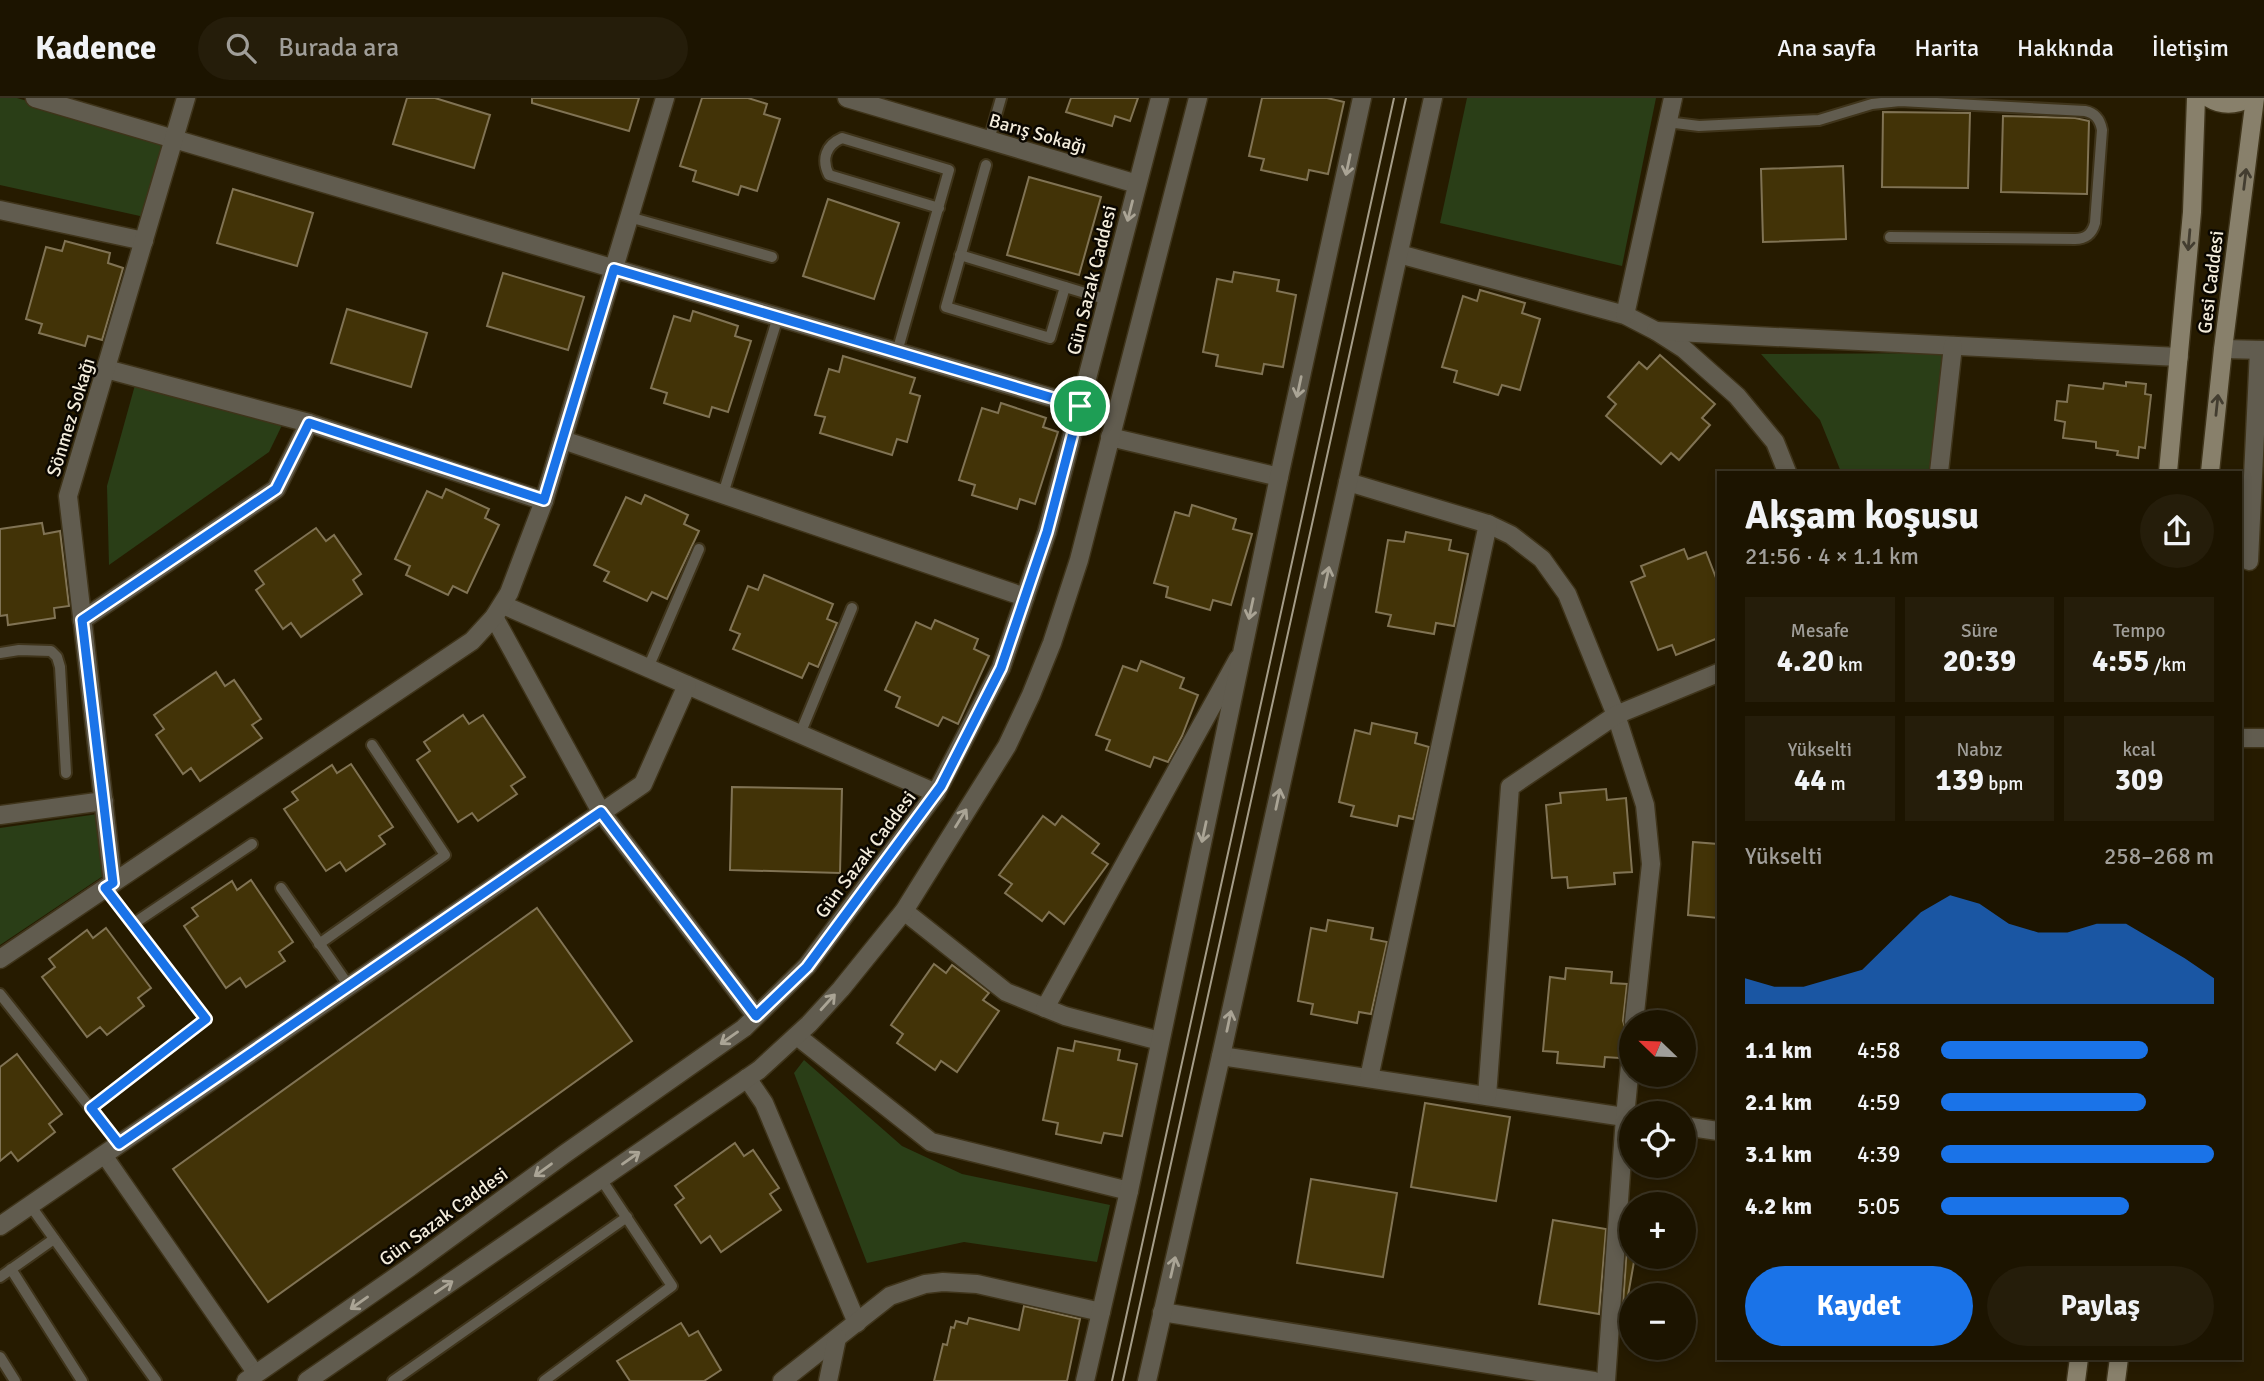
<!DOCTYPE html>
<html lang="tr">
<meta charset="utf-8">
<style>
body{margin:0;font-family:Signika,sans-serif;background:#251d0a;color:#f1f3f6;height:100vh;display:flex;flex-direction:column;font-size:26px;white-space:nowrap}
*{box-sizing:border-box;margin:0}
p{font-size:23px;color:#a09e99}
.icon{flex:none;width:38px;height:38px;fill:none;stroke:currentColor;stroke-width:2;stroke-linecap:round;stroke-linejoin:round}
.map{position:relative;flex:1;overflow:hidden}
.panel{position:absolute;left:1717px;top:373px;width:525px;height:889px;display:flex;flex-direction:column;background:#1c1400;border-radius:0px;box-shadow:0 4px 10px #0003,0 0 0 2px #3a3322}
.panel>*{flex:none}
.needle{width:46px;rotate:293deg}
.fabs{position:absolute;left:1619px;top:912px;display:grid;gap:14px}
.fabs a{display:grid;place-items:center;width:77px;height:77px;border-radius:50%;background:#1c1400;box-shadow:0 4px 10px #0003,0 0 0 2px #3a3322;font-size:35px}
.pin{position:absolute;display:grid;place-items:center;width:60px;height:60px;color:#fff;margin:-30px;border:4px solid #fff;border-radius:50%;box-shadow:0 2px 7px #0007}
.round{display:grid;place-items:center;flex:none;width:74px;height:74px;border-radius:37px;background:#251d0a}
.headline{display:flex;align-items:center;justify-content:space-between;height:119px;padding:0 28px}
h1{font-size:38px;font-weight:800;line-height:52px}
.stats{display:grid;grid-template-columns:repeat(3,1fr);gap:10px;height:119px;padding:7px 28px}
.stats div{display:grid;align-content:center;border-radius:0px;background:#251d0a;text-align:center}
.stats b{font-size:30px;font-weight:800}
.stats small{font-size:19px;font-weight:400}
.stats p{font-size:19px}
.chart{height:196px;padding:14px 28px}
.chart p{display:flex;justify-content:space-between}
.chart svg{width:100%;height:126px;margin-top:7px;fill:#1a73e8;opacity:.7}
.cta{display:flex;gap:14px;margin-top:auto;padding:14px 28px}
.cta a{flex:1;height:80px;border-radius:42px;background:#1a73e8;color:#fff;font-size:28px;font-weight:800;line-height:80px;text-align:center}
.cta a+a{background:#251d0a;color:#f1f3f6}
ul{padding:0 28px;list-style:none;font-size:23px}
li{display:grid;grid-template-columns:112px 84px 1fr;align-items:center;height:52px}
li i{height:18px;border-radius:9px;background:#1a73e8}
header{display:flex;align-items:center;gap:42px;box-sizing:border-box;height:98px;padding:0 35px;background:#1c1400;border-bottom:2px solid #3a3322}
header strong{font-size:33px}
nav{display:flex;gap:38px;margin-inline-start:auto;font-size:24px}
.search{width:490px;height:63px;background:#251d0a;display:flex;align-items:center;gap:18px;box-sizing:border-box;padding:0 24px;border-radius:38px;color:#a09e99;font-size:26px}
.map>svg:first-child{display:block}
.green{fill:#2a3e17}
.building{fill:#423307;stroke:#807354;stroke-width:2}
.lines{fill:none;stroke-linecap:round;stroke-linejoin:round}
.service-casing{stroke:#3f341a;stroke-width:14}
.pedestrian-casing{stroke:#3f341a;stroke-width:19}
.minor-casing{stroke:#3f341a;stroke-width:21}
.tertiary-casing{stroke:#3f341a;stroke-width:21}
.secondary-casing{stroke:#3f341a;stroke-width:21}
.service{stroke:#615c4f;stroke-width:10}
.pedestrian{stroke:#615c4f;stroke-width:16}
.minor{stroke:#615c4f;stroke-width:18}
.tertiary{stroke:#615c4f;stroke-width:18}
.secondary{stroke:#88806b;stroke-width:18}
.tram{stroke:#a59d88;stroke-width:2}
.oneway{stroke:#aaa495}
.oneway2{stroke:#433d30}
.route-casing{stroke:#fff;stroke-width:14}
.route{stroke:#1a73e8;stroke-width:9}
.labels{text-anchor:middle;stroke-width:5;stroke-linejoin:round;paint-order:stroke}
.street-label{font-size:19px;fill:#f3ecdb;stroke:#0b0700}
</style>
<header>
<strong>Kadence</strong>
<div class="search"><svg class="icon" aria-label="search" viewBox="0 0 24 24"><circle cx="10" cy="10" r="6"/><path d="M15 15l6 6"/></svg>Burada ara</div>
<nav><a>Ana sayfa</a><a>Harita</a><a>Hakkında</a><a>İletişim</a></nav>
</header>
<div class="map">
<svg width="2264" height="1283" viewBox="0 0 2264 1283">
<rect width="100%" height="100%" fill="#261b00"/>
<g class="green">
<polygon points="0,0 17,0 175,45 149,120 0,87"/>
<polygon points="1467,0 1656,0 1622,168 1440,125"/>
<polygon points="1951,255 1936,374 1841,374 1820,322 1761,256"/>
<polygon points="135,287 285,321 269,354 109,467 107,388"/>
<polygon points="98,716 106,776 0,847 0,730"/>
<polygon points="804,962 902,1048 962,1076 1110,1107 1097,1164 964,1144 867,1165 794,975"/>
</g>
<g class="building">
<polygon points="407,0 435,0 490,17 474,70 393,46"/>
<polygon points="532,0 639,0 629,33 532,5"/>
<polygon points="702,0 748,0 767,6 764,16 780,21 757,93 741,88 738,97 693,83 696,73 680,68"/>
<polygon points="1071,0 1138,0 1130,23 1115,18 1112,28 1066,14"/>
<polygon points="1262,0 1327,0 1344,4 1328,76 1309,72 1307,82 1261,72 1264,61 1249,58"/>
<polygon points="1883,14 1970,15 1968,90 1882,89"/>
<polygon points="2003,18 2075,20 2089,23 2087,96 2001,94"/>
<polygon points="1843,68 1846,141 1763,144 1761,71"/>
<polygon points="1029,79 1101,99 1079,177 1007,157"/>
<polygon points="233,91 313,115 297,168 217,145"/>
<polygon points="828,101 899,125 874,201 803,178"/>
<polygon points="65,143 110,155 108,165 123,170 102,242 88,238 85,248 39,235 42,226 26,221 46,149 62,153"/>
<polygon points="1234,174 1279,182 1277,193 1296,197 1283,269 1264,266 1262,276 1216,268 1218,257 1203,254 1217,181 1232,184"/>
<polygon points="503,175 584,199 568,252 487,228"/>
<polygon points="1480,192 1525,205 1522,215 1540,221 1520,292 1502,287 1498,297 1454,284 1457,273 1442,269 1463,198 1477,203"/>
<polygon points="347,211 427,235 411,289 331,265"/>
<polygon points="693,213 738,228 735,238 751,243 728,314 712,309 709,319 664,305 667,295 651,290 674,218 690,223"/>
<polygon points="1660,257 1715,306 1702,320 1710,327 1679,362 1671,355 1661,366 1606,318 1616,306 1608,299 1639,264 1647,271"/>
<polygon points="843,258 915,280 910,295 920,298 907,344 897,341 892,357 820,335 825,319 815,317 829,271 839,274"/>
<polygon points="2126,284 2146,286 2145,296 2151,297 2145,350 2139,349 2138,360 2117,357 2118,353 2096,350 2096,344 2063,340 2065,324 2055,322 2057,303 2067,304 2069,287 2103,291 2104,285 2126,288"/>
<polygon points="1001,305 1046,320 1043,329 1058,334 1035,406 1020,401 1017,411 972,397 975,387 959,382 982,310 998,315"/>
<polygon points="446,391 489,411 485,420 499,427 467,495 453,488 448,497 406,477 410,468 395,461 427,393 442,400"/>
<polygon points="645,397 688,417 684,426 699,433 667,501 652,494 647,503 604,483 609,474 594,467 626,399 641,406"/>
<polygon points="1192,407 1236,421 1233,431 1252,436 1231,507 1213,502 1210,512 1166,499 1168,489 1154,485 1175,414 1189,418"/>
<polygon points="42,425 44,436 60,433 69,508 54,510 55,520 8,527 7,517 0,518 0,431"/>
<polygon points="316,430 326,443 334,437 361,476 353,482 362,496 301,539 291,525 283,531 256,492 264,486 255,473"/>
<polygon points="1406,434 1451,442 1449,452 1468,456 1454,528 1436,525 1434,536 1388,528 1391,517 1376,514 1388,442 1404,444"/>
<polygon points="1684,451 1688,461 1706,454 1718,485 1718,540 1676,557 1672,547 1658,552 1631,484 1645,478 1641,468"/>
<polygon points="764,477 833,506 827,521 837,525 818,569 809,565 802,580 733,551 740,536 730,532 748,488 758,492"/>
<polygon points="935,522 978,541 974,551 989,558 958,626 943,619 938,628 896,609 900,599 885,592 916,524 931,531"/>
<polygon points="1141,563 1184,580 1180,590 1198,597 1182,638 1168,664 1154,659 1150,669 1106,652 1110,642 1096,637 1123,568 1137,573"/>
<polygon points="216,574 225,588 234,582 261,621 252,627 262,640 200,683 191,670 183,676 156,637 164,631 154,617"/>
<polygon points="463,617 469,626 483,617 525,679 511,688 517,696 478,723 472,715 458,724 417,662 430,653 424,644"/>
<polygon points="1372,625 1417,635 1415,645 1429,649 1413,721 1399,718 1397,728 1351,718 1354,708 1339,704 1355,632 1370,636"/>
<polygon points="351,666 393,729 379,738 385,746 346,773 340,764 326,773 284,711 298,702 292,694 332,667 337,675"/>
<polygon points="732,689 842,691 840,775 730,772"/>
<polygon points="1606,691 1607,702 1626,700 1632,774 1614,775 1615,786 1568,790 1567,779 1552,780 1546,707 1561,705 1560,695"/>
<polygon points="1043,718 1055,727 1062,718 1099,746 1092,755 1108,766 1064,826 1049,814 1042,823 1005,795 1012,786 999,777"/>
<polygon points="1693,744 1718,746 1718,820 1688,817"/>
<polygon points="251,782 293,844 279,854 285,863 246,889 240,880 226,890 184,828 198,818 192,810 232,783 237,792"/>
<polygon points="537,810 632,943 268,1204 173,1071"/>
<polygon points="1328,822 1373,830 1371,841 1387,844 1371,916 1359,914 1357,925 1311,916 1313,906 1298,903 1311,830 1326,833"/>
<polygon points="106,830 151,890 138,900 144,908 107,937 100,929 87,939 42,879 55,869 49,861 87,832 93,840"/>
<polygon points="934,866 946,875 952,867 989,895 983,902 999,913 957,974 941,963 935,972 897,945 903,936 891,927"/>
<polygon points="1566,870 1612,874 1611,885 1627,886 1623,923 1626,932 1625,948 1621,951 1619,960 1605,959 1604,969 1557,965 1558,954 1543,953 1550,879 1565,881"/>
<polygon points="1075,943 1120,952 1118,962 1137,966 1122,1038 1104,1035 1101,1045 1056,1036 1058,1025 1043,1022 1058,950 1073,953"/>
<polygon points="17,956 62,1016 49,1026 55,1034 18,1063 11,1054 0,1063 0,969"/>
<polygon points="1425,1005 1510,1019 1496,1103 1411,1089"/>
<polygon points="735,1045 744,1058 753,1052 779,1090 770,1096 781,1112 721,1154 710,1138 701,1145 675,1107 684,1100 675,1088"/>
<polygon points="1311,1081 1397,1095 1383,1179 1297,1165"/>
<polygon points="1553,1122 1606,1131 1599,1216 1539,1206"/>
<polygon points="1628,1134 1631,1135 1631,1158 1635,1158 1624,1220 1622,1220"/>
<polygon points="1024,1208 1080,1221 1067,1283 934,1283 943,1246 947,1247 951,1229 954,1230 956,1223 967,1226 969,1220 1019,1232"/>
<polygon points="681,1225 689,1238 698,1233 721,1272 704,1283 630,1283 617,1263"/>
</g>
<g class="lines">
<defs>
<g id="service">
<path d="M1667,24L1699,28L1819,22L1872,6L1900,3L2085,13C2095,15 2100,21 2102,32L2095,125C2092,136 2086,141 2075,141L1890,139"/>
<polyline points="989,42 1001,0"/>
<polyline points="986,67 946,209 1050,240 1065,189"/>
<polyline points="629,119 772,159"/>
<polyline points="960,157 1108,202"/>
<path d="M897,254L949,72L842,40C826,47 821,61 829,77L939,110"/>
<polyline points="723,396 778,219"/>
<polyline points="0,555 19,552 51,553 57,559 60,569 66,675"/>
<polyline points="648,570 699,451"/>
<polyline points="800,636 852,510"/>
<polyline points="281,790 349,888"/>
<polyline points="133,826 252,746"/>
<polyline points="319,846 445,757 372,647"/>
<polyline points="0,896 119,1046"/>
<polyline points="91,1010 206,921 105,790"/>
<polyline points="30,1107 156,1283"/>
<polyline points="11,1171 82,1283"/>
<polyline points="0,1179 54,1141"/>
<polyline points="0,1259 15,1283"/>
<polyline points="393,1283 627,1119"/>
<polyline points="544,1283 672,1188 601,1081"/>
</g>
<polyline id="pedestrian" points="104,1057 256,1276"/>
<g id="minor">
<polyline points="35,0 1080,308"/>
<polyline points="847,0 1137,86"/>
<polyline points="0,112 144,143"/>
<polyline points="1399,156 1625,217 1656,233 1684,251 1737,298 1775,344 1787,374"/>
<polyline points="1625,217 1673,0"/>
<polyline points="1656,233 2179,259"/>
<polyline points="2223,251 2264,252"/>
<polyline points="106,271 309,325 544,403"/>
<polyline points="1110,339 1279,379"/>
<polyline points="563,342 1025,499"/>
<polyline points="1939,374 1953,248"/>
<polyline points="1348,384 1488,426 1511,437 1542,461 1567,496 1616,617 1645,707 1651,766 1634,924"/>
<polyline points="2249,463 2259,252"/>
<polyline points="503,507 936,695"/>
<polyline points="494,519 601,714 756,918"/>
<polyline points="82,522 276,391 309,325"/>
<polyline points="2240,640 2264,640"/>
<polyline points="0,717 104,703"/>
<polyline points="113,785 68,398 186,0"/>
<polyline points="904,813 1006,894 1065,918 1160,943"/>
<polyline points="0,861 472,543 494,519 509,495 544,403 665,0"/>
<polyline points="1045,910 1238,561"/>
<polyline points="797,938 931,1044 1129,1093"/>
<polyline points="1221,958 1631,1020"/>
<polyline points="747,980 764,1005 857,1225"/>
<polyline points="1369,980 1488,426"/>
<polyline points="1487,998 1510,689 1616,617 1718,575"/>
<polyline points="1684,1028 1718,1033"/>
<polyline points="0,1128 643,686 687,587"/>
<polyline points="1162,1214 1594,1283"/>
<polyline points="782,1283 890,1198 925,1186 943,1184 977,1186 1101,1214"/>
<polyline points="828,1283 837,1240"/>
<polyline points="1606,1283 1625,1019 1631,957"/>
</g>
<g id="tertiary">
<polyline points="246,1283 410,1169 566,1055 744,930 807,868 936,695 1001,570 1047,434 1160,0"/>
<polyline points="307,1283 759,972 809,926 841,891 904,813 1007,648 1031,597 1052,545 1079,462 1198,0"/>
<polyline points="1085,1283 1129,1093 1279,379 1362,0"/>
<polyline points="1147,1283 1221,958 1433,0"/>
</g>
<g id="secondary">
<path d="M2209,0C2222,8 2236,7 2250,0"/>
<polyline points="2168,374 2192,114 2196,0"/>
<polyline points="2210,374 2223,251 2255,0"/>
<polyline points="2076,1283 2079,1260"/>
<polyline points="2116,1283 2119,1260"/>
</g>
</defs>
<use href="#service" class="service-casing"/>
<use href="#pedestrian" class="pedestrian-casing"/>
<use href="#minor" class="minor-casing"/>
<use href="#tertiary" class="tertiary-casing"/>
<use href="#secondary" class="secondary-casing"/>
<use href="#service" class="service"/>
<use href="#pedestrian" class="pedestrian"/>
<use href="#minor" class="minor"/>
<use href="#tertiary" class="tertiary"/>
<use href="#secondary" class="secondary"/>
<g class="tram">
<polyline points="1112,1283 1394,0"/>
<polyline points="1123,1283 1406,0"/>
</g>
</g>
<defs><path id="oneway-shaft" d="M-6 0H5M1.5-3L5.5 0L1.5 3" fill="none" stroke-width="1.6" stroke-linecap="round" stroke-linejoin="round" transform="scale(1.75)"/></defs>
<g class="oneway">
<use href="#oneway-shaft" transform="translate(1348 67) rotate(102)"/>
<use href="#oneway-shaft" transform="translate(1130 113) rotate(104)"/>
<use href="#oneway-shaft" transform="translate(1299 289) rotate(102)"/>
<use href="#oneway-shaft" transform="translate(1327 479) rotate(-78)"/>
<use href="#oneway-shaft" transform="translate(1251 511) rotate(102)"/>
<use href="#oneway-shaft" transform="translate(1278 701) rotate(-78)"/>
<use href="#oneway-shaft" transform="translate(961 720) rotate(-58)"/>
<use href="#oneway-shaft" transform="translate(1204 734) rotate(102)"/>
<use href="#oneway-shaft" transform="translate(828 904) rotate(-48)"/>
<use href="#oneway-shaft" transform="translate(1229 923) rotate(-78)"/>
<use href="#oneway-shaft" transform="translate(729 940) rotate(145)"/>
<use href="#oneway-shaft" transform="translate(631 1060) rotate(-35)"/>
<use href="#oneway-shaft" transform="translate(543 1072) rotate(144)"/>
<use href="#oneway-shaft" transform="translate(1173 1169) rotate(-77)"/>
<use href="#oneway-shaft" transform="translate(444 1189) rotate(-34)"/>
<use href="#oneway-shaft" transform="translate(359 1205) rotate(145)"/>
</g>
<g class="oneway2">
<use href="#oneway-shaft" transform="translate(2245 81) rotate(-83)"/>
<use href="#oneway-shaft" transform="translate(2189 142) rotate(95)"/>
<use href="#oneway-shaft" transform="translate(2217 307) rotate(-84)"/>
</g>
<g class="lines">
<defs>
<polygon id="route" points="614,171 1080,308 1047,434 1001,570 941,688 807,869 756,918 601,714 119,1046 91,1010 206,921 105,790 113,785 82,522 276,391 309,325 544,402"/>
</defs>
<use href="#route" class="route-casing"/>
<use href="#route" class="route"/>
</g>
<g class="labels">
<g class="street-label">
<text transform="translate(1038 35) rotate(16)" y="7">Barış Sokağı</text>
<text transform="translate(1091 182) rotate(-76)" y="7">Gün Sazak Caddesi</text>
<text transform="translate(2210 184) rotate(-83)" y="7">Gesi Caddesi</text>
<text transform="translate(70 319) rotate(-73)" y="7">Sönmez Sokağı</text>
<text transform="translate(865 756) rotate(-53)" y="7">Gün Sazak Caddesi</text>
<text transform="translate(443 1118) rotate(-36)" y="7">Gün Sazak Caddesi</text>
</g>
</g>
</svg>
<div class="fabs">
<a><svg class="needle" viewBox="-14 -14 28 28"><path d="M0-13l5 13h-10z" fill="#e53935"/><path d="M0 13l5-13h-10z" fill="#a09e99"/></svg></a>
<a><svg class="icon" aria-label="locate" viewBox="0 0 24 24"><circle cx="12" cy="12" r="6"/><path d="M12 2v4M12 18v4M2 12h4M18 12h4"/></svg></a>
<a>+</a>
<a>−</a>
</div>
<div class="pin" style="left:1080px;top:308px;background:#1e9e55"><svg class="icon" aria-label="arrive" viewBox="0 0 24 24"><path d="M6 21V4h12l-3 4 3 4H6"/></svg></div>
<section class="panel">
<div class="headline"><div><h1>Akşam koşusu</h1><p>21:56 · 4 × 1.1 km</p></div><a class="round"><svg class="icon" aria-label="share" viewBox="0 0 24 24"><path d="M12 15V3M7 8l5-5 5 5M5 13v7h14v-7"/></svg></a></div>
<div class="stats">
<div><p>Mesafe</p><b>4.20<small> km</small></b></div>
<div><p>Süre</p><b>20:39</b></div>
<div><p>Tempo</p><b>4:55<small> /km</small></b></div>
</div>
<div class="stats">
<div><p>Yükselti</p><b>44<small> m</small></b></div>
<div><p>Nabız</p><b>139<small> bpm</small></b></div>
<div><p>kcal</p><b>309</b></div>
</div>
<div class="chart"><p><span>Yükselti</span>258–268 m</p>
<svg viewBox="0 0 160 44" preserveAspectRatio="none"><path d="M0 44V35L10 38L20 38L30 35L40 32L50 22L60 12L70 6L80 9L90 16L100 19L110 19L120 16L130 16L140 22L150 28L160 35V44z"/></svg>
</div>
<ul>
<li><b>1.1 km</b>4:58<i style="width:76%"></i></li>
<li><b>2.1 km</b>4:59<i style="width:75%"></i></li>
<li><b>3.1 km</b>4:39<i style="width:100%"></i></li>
<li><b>4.2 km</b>5:05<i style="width:69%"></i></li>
</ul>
<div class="cta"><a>Kaydet</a><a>Paylaş</a></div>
</section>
</div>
